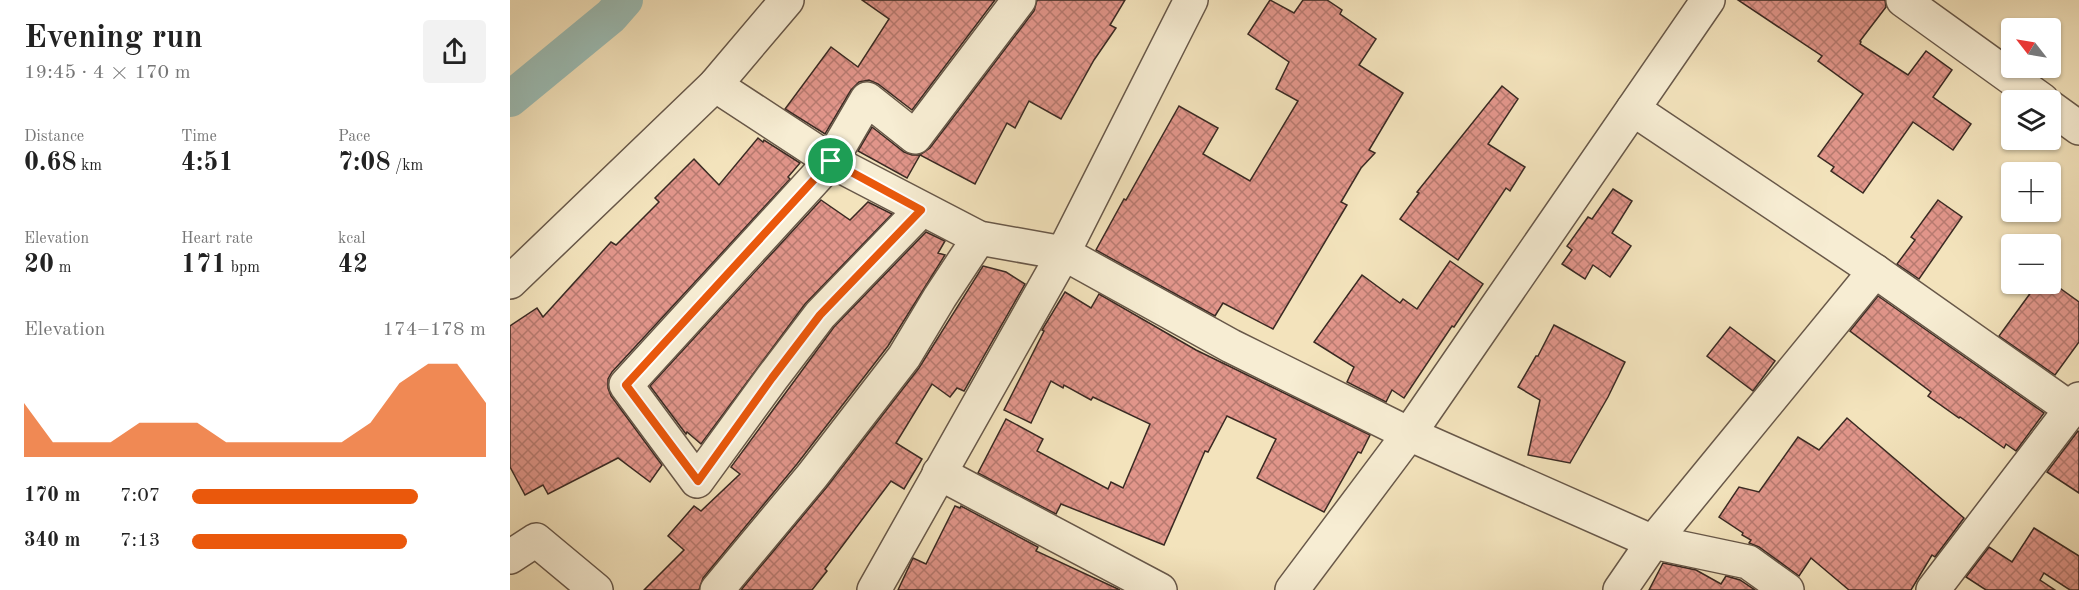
<!DOCTYPE html>
<meta charset="utf-8">
<style>
body{margin:0;font-family:"Old Standard TT",serif;background:#f2f2f2;color:#222;height:100vh;display:flex;flex-direction:column;font-size:22px;white-space:nowrap}
*{box-sizing:border-box;margin:0}
p{font-size:20px;color:#767676}
.icon{flex:none;width:33px;height:33px;fill:none;stroke:currentColor;stroke-width:2;stroke-linecap:round;stroke-linejoin:round}
.map{position:relative;flex:1;overflow:hidden}
.details{display:flex;flex-direction:column;background:#fff;width:510px}
.details>*{flex:none}
.needle{width:39px;rotate:301deg}
.tools{position:absolute;left:1491px;top:18px;display:grid;gap:12px}
.tools a{display:grid;place-items:center;width:60px;height:60px;border-radius:6px;background:#fff;box-shadow:0 2px 4px #0004;font-size:30px}
.pin{position:absolute;display:grid;place-items:center;width:51px;height:51px;color:#fff;margin:-26px;border:3px solid #fff;border-radius:50%;box-shadow:0 2px 6px #0007}
.round{display:grid;place-items:center;flex:none;width:63px;height:63px;border-radius:6px;background:#f2f2f2}
.head{display:flex;align-items:center;justify-content:space-between;height:102px;padding:0 24px}
h1{font-size:33px;font-weight:600;line-height:45px}
.stats{display:grid;grid-template-columns:repeat(3,1fr);gap:9px;height:102px;padding:6px 24px}
.stats div{display:grid;align-content:center}
.stats b{font-size:26px;font-weight:600}
.stats small{font-size:16px;font-weight:400}
.stats p{font-size:16px}
.chart{height:168px;padding:12px 24px}
.chart p{display:flex;justify-content:space-between}
.chart svg{width:100%;height:108px;margin-top:6px;fill:#ea580c;opacity:.7}
ul{padding:0 24px;list-style:none;font-size:20px}
li{display:grid;grid-template-columns:96px 72px 1fr;align-items:center;height:45px}
li i{height:15px;border-radius:8px;background:#ea580c}
main{display:flex;flex:1;min-height:0}
.map>svg:first-child{display:block}
.lines{fill:none;stroke-linecap:round;stroke-linejoin:round}
.canal{stroke:#9cbdb5;stroke-width:36}
.building{fill:url(#building-cross-hatch);stroke:#3a2a23;stroke-width:1.5}
.minor-casing{stroke:#685849;stroke-width:36}
.minor{stroke:#f7edd3;stroke-width:33}
.route-casing{stroke:#fff;stroke-width:12}
.route{stroke:#ea580c;stroke-width:8}
</style>
<main>
<section class="details">
<div class="head"><div><h1>Evening run</h1><p>19:45 · 4 × 170 m</p></div><a class="round"><svg class="icon" aria-label="share" viewBox="0 0 24 24"><path d="M12 15V3M7 8l5-5 5 5M5 13v7h14v-7"/></svg></a></div>
<div class="stats">
<div><p>Distance</p><b>0.68<small> km</small></b></div>
<div><p>Time</p><b>4:51</b></div>
<div><p>Pace</p><b>7:08<small> /km</small></b></div>
</div>
<div class="stats">
<div><p>Elevation</p><b>20<small> m</small></b></div>
<div><p>Heart rate</p><b>171<small> bpm</small></b></div>
<div><p>kcal</p><b>42</b></div>
</div>
<div class="chart"><p><span>Elevation</span>174–178 m</p>
<svg viewBox="0 0 160 44" preserveAspectRatio="none"><path d="M0 44V22L10 38L20 38L30 38L40 30L50 30L60 30L70 38L80 38L90 38L100 38L110 38L120 30L130 14L140 6L150 6L160 22V44z"/></svg>
</div>
<ul>
<li><b>170 m</b>7:07<i style="width:77%"></i></li>
<li><b>340 m</b>7:13<i style="width:73%"></i></li>
</ul>
</section>
<div class="map">
<svg width="1569" height="590" viewBox="0 0 1569 590">
<defs>
<pattern id="building-cross-hatch" width="8" height="8" patternUnits="userSpaceOnUse" patternTransform="scale(1.5)"><rect width="8" height="8" fill="#e1958a"/><path d="M0 0l8 8M0 8l8-8" fill="none" stroke="#b77a70"/></pattern>
</defs>
<rect width="100%" height="100%" fill="#f3e3bc"/>
<filter id="stains"><feTurbulence type="fractalNoise" baseFrequency=".00333" numOctaves="4"/><feColorMatrix values="0 0 0 0 .2 0 0 0 0 .09 0 0 0 0 .02 0 0 0 .5 -.17"/></filter>
<radialGradient id="worn" r=".72"><stop offset=".6" stop-color="#630" stop-opacity="0"/><stop offset="1" stop-color="#630" stop-opacity=".3"/></radialGradient>
<g class="lines">
<polyline class="canal" points="0,99 101,16 115,0"/>
</g>
<g class="building">
<polygon points="352,0 485,0 402,110 368,84 359,80 349,82 341,90 315,134 275,109 321,47 348,67 379,19"/>
<polygon points="527,0 615,0 600,25 606,28 584,60 551,119 519,101 505,128 497,123 465,184 410,155 420,148 524,11"/>
<polygon points="760,0 784,13 793,0 817,0 832,10 830,14 866,39 849,65 893,93 859,150 865,153 851,168 831,202 837,205 763,329 713,303 705,316 586,250 614,199 616,200 669,106 708,128 693,154 740,181 788,101 766,89 779,62 738,34"/>
<polygon points="1228,0 1375,0 1376,7 1350,41 1351,42 1350,44 1398,75 1416,51 1442,70 1423,97 1461,124 1443,150 1403,122 1353,193 1321,171 1324,167 1308,156 1353,94 1308,61 1312,56"/>
<polygon points="992,86 1008,99 978,144 1015,167 1000,191 996,188 948,260 890,219 909,193 907,192"/>
<polygon points="362,127 394,152 402,155 410,155 397,178 348,151"/>
<polygon points="248,138 253,142 254,140 290,163 278,177 280,179 102,372 98,379 98,388 101,396 152,465 140,482 108,458 38,494 33,485 15,495 0,467 0,326 27,308 33,317 101,242 106,245 149,202 145,198 184,159 209,185"/>
<polygon points="1103,189 1122,201 1102,233 1121,246 1100,277 1083,265 1075,279 1052,264 1062,250 1057,246 1078,217 1082,219"/>
<polygon points="311,200 340,220 358,202 382,214 295,304 191,444 177,432 176,434 140,386"/>
<polygon points="1428,200 1452,217 1409,279 1387,264 1405,240 1401,237"/>
<polygon points="416,232 435,241 428,253 435,255 378,346 287,464 193,578 189,590 134,590 174,550 158,536 184,506 191,511 230,474 221,467 324,327"/>
<polygon points="940,261 973,284 944,327 942,326 894,398 882,390 876,402 837,382 844,367 804,342 852,275 890,303 893,299 907,309"/>
<polygon points="473,266 496,272 515,284 454,391 447,388 440,397 422,384 386,443 412,459 394,489 381,481 315,569 317,571 302,590 231,590 316,488 409,368"/>
<polygon points="1527,284 1544,284 1569,302 1569,342 1545,375 1489,336"/>
<polygon points="555,292 581,308 589,294 686,350 860,435 851,453 848,452 814,512 747,478 766,439 717,416 698,452 695,451 654,545 551,504 546,514 468,473 496,419 533,439 527,451 598,489 601,482 613,488 640,424 583,397 581,400 554,385 553,388 541,381 521,423 494,410 534,331 532,330"/>
<polygon points="1368,296 1534,413 1506,451 1496,444 1494,448 1450,417 1449,418 1418,396 1421,392 1340,331"/>
<polygon points="1044,325 1115,362 1098,397 1060,463 1018,455 1030,400 1008,387 1026,356 1028,356"/>
<polygon points="1220,327 1265,361 1243,391 1197,356"/>
<polygon points="1337,418 1454,518 1425,557 1422,555 1401,590 1339,590 1301,558 1289,576 1249,547 1239,543 1241,540 1232,535 1233,533 1209,517 1229,487 1249,492 1288,437 1309,450"/>
<polygon points="1568,431 1569,432 1569,493 1537,472"/>
<polygon points="445,506 450,508 451,506 528,547 526,551 610,590 388,590 403,558 416,564"/>
<polygon points="1524,528 1569,556 1569,590 1560,590 1534,573 1530,580 1545,590 1476,590 1456,577 1479,547 1502,562"/>
<polygon points="1153,563 1186,570 1211,584 1216,576 1230,580 1245,590 1139,590"/>
</g>
<g class="lines">
<defs>
<g id="minor">
<polyline points="1393,0 1532,100"/>
<polyline points="205,85 321,161 469,238 553,253 721,346 899,434 1143,542 1238,562 1277,590"/>
<polyline points="1540,107 1569,128"/>
<polyline points="1123,109 1365,271 1561,409"/>
<polyline points="411,210 310,315 262,378 187,481 116,385 321,161 357,99 405,137 509,0"/>
<polyline points="0,282 205,85 277,0"/>
<polyline points="429,473 650,590"/>
<polyline points="0,557 26,540 86,590"/>
<polyline points="207,590 302,476 394,357 430,297 469,238"/>
<polyline points="364,590 545,269 681,0"/>
<polyline points="782,590 899,434 1198,0"/>
<polyline points="1110,590 1143,542 1365,271"/>
<polyline points="1423,590 1569,399"/>
</g>
</defs>
<use href="#minor" class="minor-casing"/>
<use href="#minor" class="minor"/>
</g>
<g class="lines">
<defs>
<polygon id="route" points="321,161 411,210 310,315 262,378 188,481 116,385"/>
</defs>
<use href="#route" class="route-casing"/>
<use href="#route" class="route"/>
</g>
<rect width="100%" height="100%" filter="url(#stains)"/>
<rect width="100%" height="100%" fill="url(#worn)"/>
</svg>
<div class="tools">
<a><svg class="needle" viewBox="-14 -14 28 28"><path d="M0-13l5 13h-10z" fill="#e53935"/><path d="M0 13l5-13h-10z" fill="#767676"/></svg></a>
<a><svg class="icon" aria-label="layers" viewBox="0 0 24 24"><path d="M12 4l9 5-9 5-9-5zM3 14l9 5 9-5"/></svg></a>
<a>+</a>
<a>−</a>
</div>
<div class="pin" style="left:321px;top:161px;background:#1e9e55"><svg class="icon" aria-label="arrive" viewBox="0 0 24 24"><path d="M6 21V4h12l-3 4 3 4H6"/></svg></div>
</div>
</main>
